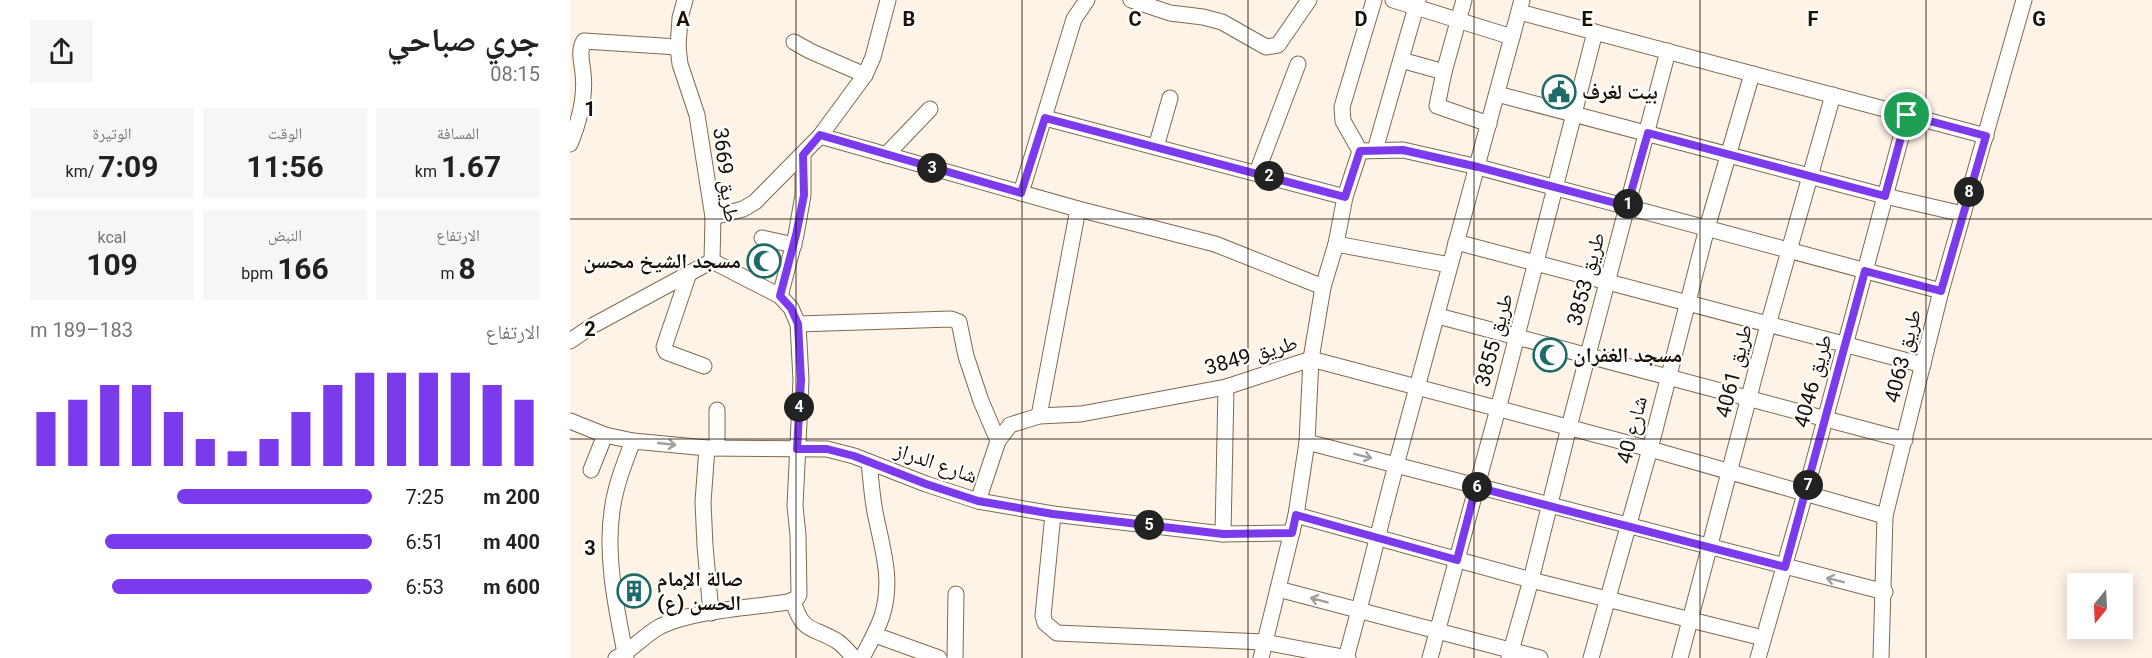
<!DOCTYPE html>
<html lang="ar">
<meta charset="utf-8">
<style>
body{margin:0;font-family:Roboto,"Noto Naskh Arabic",sans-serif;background:#f6f6f6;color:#222;direction:rtl;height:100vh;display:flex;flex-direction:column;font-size:22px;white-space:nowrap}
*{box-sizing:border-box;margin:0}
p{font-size:20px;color:#767676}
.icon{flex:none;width:33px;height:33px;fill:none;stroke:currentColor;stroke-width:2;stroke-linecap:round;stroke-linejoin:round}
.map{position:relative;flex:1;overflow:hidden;direction:ltr}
.sheet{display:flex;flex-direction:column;background:#fff;width:570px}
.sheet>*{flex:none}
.needle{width:39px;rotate:198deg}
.fabs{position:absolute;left:1497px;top:573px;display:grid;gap:12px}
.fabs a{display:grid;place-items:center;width:66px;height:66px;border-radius:0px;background:#fff;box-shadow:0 3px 15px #0003;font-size:30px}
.pin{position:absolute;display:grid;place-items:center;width:51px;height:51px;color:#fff;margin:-26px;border:3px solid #fff;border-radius:50%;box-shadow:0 2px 6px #0007}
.km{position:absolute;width:30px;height:30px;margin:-15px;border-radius:50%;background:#222;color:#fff;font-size:16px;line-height:30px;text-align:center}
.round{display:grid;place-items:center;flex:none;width:63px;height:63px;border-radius:0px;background:#f6f6f6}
.head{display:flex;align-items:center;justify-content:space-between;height:102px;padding:0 30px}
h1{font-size:33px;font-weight:700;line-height:45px}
.stats{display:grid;grid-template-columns:repeat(3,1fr);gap:9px;height:102px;padding:6px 30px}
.stats div{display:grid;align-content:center;border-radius:0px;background:#f6f6f6;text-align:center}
.stats b{font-size:30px;font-weight:700}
.stats small{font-size:16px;font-weight:400}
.stats p{font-size:16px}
.chart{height:168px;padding:12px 30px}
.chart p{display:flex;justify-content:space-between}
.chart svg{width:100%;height:108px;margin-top:6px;stroke:#7c3aed;stroke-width:6}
ul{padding:0 30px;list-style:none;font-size:20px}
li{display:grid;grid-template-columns:96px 72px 1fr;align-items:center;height:45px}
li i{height:15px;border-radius:8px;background:#7c3aed}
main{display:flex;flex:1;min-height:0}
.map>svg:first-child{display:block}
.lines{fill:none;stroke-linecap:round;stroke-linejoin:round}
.street-casing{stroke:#80694e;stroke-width:17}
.street{stroke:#fff;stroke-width:15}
.oneway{stroke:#a39f9b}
.route-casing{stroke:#fff;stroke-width:12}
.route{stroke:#7c3aed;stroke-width:8}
.grid{fill:none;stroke:#191006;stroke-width:1.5;stroke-opacity:0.55}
.labels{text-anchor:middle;stroke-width:4.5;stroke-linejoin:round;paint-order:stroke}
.poi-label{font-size:21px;font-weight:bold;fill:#191006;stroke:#fff;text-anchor:start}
.street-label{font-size:21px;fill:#191006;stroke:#fff}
.grid-label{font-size:20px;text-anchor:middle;font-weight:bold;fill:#191006;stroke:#fff;stroke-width:4.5;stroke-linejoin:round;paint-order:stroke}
</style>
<main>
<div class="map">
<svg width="1582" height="658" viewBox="0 0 1582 658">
<rect width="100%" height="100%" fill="#fef3e7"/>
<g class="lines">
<defs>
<g id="street">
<polyline points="115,0 110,18 108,47 110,64 127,115 143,217 142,261"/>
<polyline points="561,0 600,13 633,17 652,22 696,47 708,45 739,0"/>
<polyline points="823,0 942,37"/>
<polyline points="894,0 874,72 867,106 919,124"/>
<polyline points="949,12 1416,136"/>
<polyline points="224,42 240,51 295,75"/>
<polyline points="831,60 874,72"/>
<polyline points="927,94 1315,196 1393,214"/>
<polyline points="475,118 775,197"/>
<polyline points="250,136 508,209 645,244 753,287"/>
<path d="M0,144C9,122 16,98 13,73C12,62 8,50 14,41L108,47"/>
<polyline points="586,147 600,98"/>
<polyline points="805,150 848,0"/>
<polyline points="790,151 833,150 908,167 1371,291"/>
<polyline points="316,155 360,109"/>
<polyline points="687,172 728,64"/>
<polyline points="451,193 504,19 517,0"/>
<polyline points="143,217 173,209 185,202 250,136 295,75 303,57 318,0"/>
<polyline points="192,238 224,245"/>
<polyline points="886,242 1353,365"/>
<polyline points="766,244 880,265"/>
<polyline points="119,273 94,347 96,352 134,366"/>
<polyline points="210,296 226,235 233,195 233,155"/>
<polyline points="868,316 1335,440"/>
<polyline points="228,324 381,319 389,322 396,356 411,401 428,441"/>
<polyline points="0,341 22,326 142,261"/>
<polyline points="147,410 147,448"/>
<polyline points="469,416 508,209"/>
<polyline points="0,421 35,435 63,441 137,448 257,449 284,456 356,484 408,501 483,514 653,534 722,533"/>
<polyline points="737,442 1315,592"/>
<polyline points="137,448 133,502 135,546 141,613"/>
<polyline points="21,470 35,435"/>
<polyline points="408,501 428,441 440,425 469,416 511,414 656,387 741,359 1080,449 1315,516"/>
<polyline points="483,514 473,616 475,623 487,633 694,642 778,658"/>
<polyline points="726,515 961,580 1193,638"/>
<polyline points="653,534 656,387"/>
<polyline points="708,589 970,658"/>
<path d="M223,601C233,634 242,626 267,641C274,646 279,652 284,658"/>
<polyline points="305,635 369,658"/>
<path d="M46,658C63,650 75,634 91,626C125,610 180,608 218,602L227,598L229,595L228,535L225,506L231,380L228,324L221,308L210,296L142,261"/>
<path d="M56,658C47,611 35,559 42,511C45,487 54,464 63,441"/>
<path d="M292,658C299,644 307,631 312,616C323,581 313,551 306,517C302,499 301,480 299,462"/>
<polyline points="385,658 386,594"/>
<polyline points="691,658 726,515 737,442 741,359 753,287 766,244 775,197 790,151 773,121 772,107 804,0"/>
<path d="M776,658C794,594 809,529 826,465C868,310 910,155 952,0"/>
<polyline points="860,658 932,394 1025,32"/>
<polyline points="939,658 961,580 999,427 1098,51"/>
<polyline points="1021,658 1080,449 1137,228 1182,74"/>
<polyline points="1110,658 1198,325 1263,95"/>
<polyline points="1188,658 1235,494 1337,115"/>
<polyline points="1311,658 1315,516 1371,291 1454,0"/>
</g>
</defs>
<use href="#street" class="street-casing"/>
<use href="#street" class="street"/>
</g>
<defs><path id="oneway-shaft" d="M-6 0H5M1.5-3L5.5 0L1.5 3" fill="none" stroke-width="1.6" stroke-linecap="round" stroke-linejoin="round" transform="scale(1.5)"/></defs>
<g class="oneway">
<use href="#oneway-shaft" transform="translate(97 444) rotate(6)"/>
<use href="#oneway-shaft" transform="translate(793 456) rotate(14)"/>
<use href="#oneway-shaft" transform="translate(1265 580) rotate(-166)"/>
<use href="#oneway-shaft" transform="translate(749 600) rotate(-165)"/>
</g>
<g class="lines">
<defs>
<polygon id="route" points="1337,115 1416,136 1371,291 1295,271 1215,567 906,487 887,560 726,515 722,533 653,534 483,514 408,501 356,484 284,456 257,449 227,449 231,380 228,324 221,308 210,296 226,235 234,195 233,155 250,135 451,193 475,118 775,197 790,151 833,150 908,167 1057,206 1078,133 1315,196"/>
</defs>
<use href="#route" class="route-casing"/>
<use href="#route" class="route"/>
</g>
<path class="grid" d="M226,0V658M452,0V658M678,0V658M904,0V658M1130,0V658M1356,0V658M0,219H1582M0,439H1582"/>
<defs>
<symbol id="civic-ring" viewBox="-11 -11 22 22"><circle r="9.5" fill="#fff" stroke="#1e6a69" stroke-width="1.5"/><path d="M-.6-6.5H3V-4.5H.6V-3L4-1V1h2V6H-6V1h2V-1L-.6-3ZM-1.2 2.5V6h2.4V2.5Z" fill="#1e6a69"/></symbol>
<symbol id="mosque-ring" viewBox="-11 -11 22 22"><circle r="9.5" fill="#fff" stroke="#1e6a69" stroke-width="1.5"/><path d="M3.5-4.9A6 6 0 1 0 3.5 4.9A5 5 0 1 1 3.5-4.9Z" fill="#1e6a69"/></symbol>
<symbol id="building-ring" viewBox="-11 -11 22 22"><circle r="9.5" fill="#fff" stroke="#1e6a69" stroke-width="1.5"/><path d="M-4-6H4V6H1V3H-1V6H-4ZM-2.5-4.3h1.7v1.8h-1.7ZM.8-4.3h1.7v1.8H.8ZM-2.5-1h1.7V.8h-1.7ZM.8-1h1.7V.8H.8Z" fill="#1e6a69"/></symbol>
</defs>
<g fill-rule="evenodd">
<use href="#civic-ring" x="970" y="73" width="38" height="38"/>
<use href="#mosque-ring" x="175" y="242" width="38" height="38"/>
<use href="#mosque-ring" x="961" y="336" width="38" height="38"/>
<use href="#building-ring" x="45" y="572" width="38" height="38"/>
</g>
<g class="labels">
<g class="poi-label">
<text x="1012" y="99">بيت لغرف</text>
<text x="171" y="268" text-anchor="end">مسجد الشيخ محسن</text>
<text x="1003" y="362">مسجد الغفران</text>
<text x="87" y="586">صالة الإمام<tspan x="87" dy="24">الحسن (ع)</tspan></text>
</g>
<g class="street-label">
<text transform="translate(156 175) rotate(83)" y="7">طريق 3669</text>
<text transform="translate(1016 279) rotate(-75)" y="7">طريق 3853</text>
<text transform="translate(924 340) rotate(-75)" y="7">طريق 3855</text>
<text transform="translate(681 355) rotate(-16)" y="7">طريق 3849</text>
<text transform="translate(1333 356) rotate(-76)" y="7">طريق 4063</text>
<text transform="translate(1164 371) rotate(-76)" y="7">طريق 4061</text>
<text transform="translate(1243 381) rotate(-75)" y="7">طريق 4046</text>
<text transform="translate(1062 430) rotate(-76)" y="7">شارع 40</text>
<text transform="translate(366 463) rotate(19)" y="7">شارع الدراز</text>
</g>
</g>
<g class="grid-label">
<text x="113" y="26">A</text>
<text x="339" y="26">B</text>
<text x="565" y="26">C</text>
<text x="791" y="26">D</text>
<text x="1017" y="26">E</text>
<text x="1243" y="26">F</text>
<text x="1469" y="26">G</text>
<text x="20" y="116">1</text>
<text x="20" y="336">2</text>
<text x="20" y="555">3</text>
</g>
</svg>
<div class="fabs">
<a><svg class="needle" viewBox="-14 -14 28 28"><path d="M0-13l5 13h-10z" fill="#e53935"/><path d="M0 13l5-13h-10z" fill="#767676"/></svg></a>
</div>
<div class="pin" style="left:1337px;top:115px;background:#1e9e55"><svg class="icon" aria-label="arrive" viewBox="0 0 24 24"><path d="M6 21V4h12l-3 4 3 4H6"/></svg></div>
<b class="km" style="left:1058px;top:204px">1</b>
<b class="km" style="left:699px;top:176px">2</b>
<b class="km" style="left:362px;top:168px">3</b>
<b class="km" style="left:229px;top:407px">4</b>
<b class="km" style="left:579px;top:525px">5</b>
<b class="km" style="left:907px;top:487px">6</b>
<b class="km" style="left:1238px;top:485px">7</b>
<b class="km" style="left:1399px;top:192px">8</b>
</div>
<section class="sheet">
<div class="head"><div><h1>جري صباحي</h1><p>08:15</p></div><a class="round"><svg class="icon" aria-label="share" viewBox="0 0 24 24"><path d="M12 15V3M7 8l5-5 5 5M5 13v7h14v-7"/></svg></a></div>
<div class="stats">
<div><p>المسافة</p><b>1.67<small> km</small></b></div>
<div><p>الوقت</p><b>11:56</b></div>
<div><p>الوتيرة</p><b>7:09<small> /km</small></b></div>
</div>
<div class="stats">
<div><p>الارتفاع</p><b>8<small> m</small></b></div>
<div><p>النبض</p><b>166<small> bpm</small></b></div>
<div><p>kcal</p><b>109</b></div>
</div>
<div class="chart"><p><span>الارتفاع</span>183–189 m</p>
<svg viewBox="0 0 160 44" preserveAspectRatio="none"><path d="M5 44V22M15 44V17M25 44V11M35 44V11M45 44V22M55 44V33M65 44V38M75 44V33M85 44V22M95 44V11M105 44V6M115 44V6M125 44V6M135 44V6M145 44V11M155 44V17"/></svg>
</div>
<ul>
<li><b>200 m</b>7:25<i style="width:57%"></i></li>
<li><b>400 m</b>6:51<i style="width:78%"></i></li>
<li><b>600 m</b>6:53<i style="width:76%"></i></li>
</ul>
</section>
</main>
